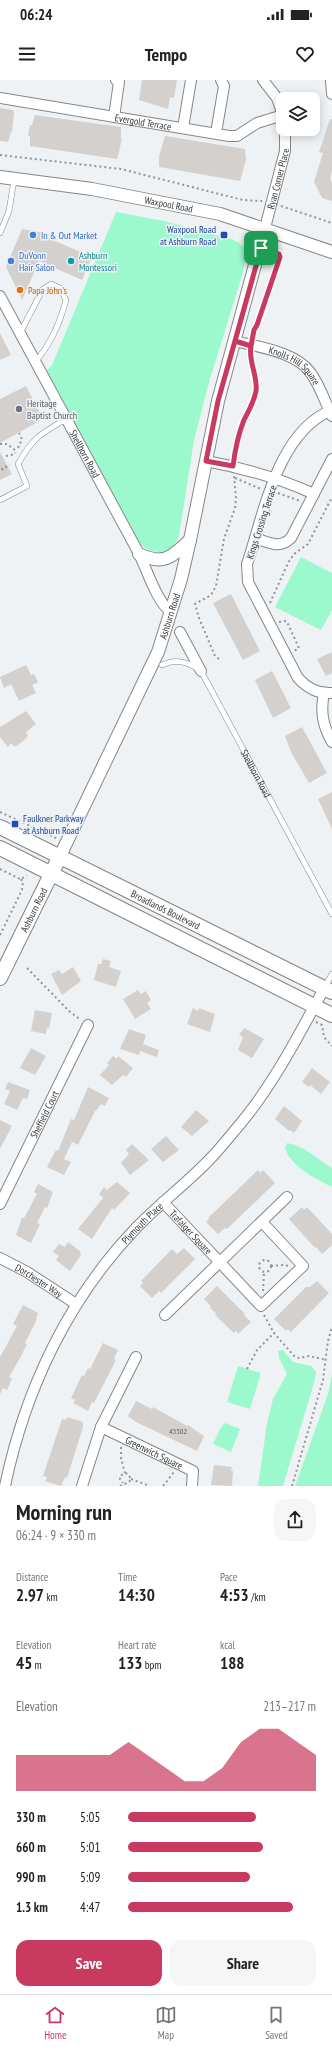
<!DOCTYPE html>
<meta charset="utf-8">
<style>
body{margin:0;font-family:"PT Sans Narrow",sans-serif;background:#f6f6f6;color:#222;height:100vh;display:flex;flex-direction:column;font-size:15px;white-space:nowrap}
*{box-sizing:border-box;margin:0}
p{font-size:13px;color:#767676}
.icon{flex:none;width:22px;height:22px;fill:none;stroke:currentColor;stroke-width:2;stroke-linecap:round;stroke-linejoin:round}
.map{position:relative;height:1406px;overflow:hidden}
.sheet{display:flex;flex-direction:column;background:#fff;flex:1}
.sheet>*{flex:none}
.buttons{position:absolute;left:276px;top:12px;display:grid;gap:8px}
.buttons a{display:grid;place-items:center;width:44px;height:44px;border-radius:8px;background:#fff;box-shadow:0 2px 10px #0003;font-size:20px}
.pin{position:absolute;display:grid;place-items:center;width:34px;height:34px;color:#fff;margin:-17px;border-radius:8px;box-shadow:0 2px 6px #0006}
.round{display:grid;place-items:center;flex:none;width:42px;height:42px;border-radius:12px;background:#f6f6f6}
.head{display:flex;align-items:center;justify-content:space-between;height:68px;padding:0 16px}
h1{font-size:22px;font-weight:700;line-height:30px}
.metrics{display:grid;grid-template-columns:repeat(3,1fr);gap:6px;height:68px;padding:4px 16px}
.metrics div{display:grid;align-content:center}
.metrics b{font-size:17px;font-weight:700}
.metrics small{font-size:11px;font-weight:400}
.metrics p{font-size:11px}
.chart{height:112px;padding:8px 16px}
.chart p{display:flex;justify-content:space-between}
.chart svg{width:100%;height:72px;margin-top:4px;fill:#c93a61;opacity:.7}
.primary-button{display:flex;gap:8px;margin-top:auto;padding:8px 16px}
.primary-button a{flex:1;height:46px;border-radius:12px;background:#c93a61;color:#fff;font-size:16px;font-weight:700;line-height:46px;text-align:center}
.primary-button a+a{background:#f6f6f6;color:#222}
ul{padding:0 16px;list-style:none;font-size:13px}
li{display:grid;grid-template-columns:64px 48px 1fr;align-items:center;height:30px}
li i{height:10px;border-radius:5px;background:#c93a61}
.status{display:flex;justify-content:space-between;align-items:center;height:28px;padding:0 20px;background:#fff;direction:ltr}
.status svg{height:11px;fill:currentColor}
header{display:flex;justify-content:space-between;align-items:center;height:52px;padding:0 16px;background:#fff;font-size:18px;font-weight:700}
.tabs{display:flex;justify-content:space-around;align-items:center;height:56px;border-top:1px solid #e0e0e0;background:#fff;font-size:11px;color:#767676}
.tabs a{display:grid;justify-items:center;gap:2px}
.tabs .active{color:#c93a61}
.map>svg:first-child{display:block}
.green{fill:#9cf9cd}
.building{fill:#d3d0ce}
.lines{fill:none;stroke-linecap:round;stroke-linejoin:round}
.service-casing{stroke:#848789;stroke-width:6}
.minor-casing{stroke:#848789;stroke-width:12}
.tertiary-casing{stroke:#848789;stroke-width:14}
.secondary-casing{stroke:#848789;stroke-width:16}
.path{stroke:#929496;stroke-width:2;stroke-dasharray:2 3;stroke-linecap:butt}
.service{stroke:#fff;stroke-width:5}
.minor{stroke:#fff;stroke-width:10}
.tertiary{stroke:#fff;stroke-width:12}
.secondary{stroke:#fff;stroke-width:14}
.route-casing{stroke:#fff;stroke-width:8}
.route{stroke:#c93a61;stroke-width:5}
.shop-dot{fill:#3f7fe0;stroke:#eff2f4;stroke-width:1.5}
.transit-dot{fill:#1a4fb4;stroke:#eff2f4;stroke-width:1.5}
.culture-dot{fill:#0f9aa8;stroke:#eff2f4;stroke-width:1.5}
.food-dot{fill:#e8710a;stroke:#eff2f4;stroke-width:1.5}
.worship-dot{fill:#6b7280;stroke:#eff2f4;stroke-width:1.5}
.labels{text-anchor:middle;stroke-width:3;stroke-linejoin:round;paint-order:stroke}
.number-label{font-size:8px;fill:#5c5c5d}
.street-label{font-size:10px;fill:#353637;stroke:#eff2f4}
.transit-label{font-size:10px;fill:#164399;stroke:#eff2f4;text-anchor:end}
.shop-label{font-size:10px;fill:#366cbe;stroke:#eff2f4;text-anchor:start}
.culture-label{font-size:10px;fill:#0d838f;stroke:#eff2f4;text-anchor:start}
.food-label{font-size:10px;fill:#c56008;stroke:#eff2f4;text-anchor:start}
.worship-label{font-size:10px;fill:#5b616d;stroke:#eff2f4;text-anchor:start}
</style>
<div class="status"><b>06:24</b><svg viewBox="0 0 49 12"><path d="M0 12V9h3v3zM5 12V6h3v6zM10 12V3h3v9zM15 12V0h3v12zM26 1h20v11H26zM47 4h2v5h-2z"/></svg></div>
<header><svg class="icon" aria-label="menu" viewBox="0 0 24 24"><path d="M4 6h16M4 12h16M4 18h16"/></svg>Tempo<svg class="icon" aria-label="heart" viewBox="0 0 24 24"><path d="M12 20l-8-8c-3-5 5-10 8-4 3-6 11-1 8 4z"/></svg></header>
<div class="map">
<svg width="332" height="1406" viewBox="0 0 332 1406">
<rect width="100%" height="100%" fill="#eff2f4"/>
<g class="green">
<path d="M116,132L164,141L231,159L239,163L247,169L243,192L210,299L194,360L179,456L171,471C155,473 146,472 136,459L48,296L47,290L52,285Z"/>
<polygon points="301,477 332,493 332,530 321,550 275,527"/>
<path d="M287,1063C305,1066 317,1079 332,1088V1107C316,1099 290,1086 285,1068Z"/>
<polygon points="283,1270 293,1282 311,1286 316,1292 314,1303 283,1406 258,1406 267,1343 273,1319 287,1294 279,1278 278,1271"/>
<polygon points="238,1286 261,1293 250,1329 227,1322"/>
<polygon points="332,1294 332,1406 295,1406 328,1314"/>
<polygon points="225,1343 240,1349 231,1372 213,1364 221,1347"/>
</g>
<g class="building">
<polygon points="142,0 177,0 174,18 170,17 168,29 139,20"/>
<polygon points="0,28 13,30 14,33 12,52 11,52 8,62 0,61"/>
<polygon points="35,35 121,47 121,58 122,58 118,76 117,79 30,66 30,56 28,56 30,45 32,45"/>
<polygon points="330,39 332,39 332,91 330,98 332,104 332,121 322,118 314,102 323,73 319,72"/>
<polygon points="165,56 245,69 246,80 240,101 159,87 159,76"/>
<polygon points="22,149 50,154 48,158 92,177 82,200 39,181 22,220 6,187"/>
<polygon points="0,253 11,275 0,280"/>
<polygon points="26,306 43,339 0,363 0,319"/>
<polygon points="0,372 12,394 0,400"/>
<polygon points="231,514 260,571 243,580 213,523"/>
<polygon points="332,572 332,593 326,596 317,579"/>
<polygon points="26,585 31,595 34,594 38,602 32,605 36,613 19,621 11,604 4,608 0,597"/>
<polygon points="272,591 291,628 273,638 255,600"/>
<polygon points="26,631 36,644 26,652 28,656 23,661 15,667 11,663 8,667 0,657 0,647"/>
<polygon points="302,647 327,693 309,703 291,672 285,656"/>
<polygon points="332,712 332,749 318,719"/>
<polygon points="103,879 111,881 109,887 121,891 116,907 94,900 98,884 101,884"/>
<polygon points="73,887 81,901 62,915 51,894 59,890 62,894"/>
<polygon points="138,910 141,914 146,911 151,920 147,923 151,929 135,939 123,919"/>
<polygon points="193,928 198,931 199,928 215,934 210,952 187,944"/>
<polygon points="35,930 52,933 49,948 47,948 46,954 31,951"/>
<polygon points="244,948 264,959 252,978 238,970 243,957 239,955"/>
<polygon points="129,949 146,955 143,964 159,970 157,977 140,971 139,975 120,969"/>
<polygon points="31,968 46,976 35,995 20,988"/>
<polygon points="113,976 117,979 118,976 133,988 126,997 123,995 112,1005 100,995 109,985 107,983"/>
<polygon points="312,988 330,1002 321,1014 310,1005 309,1007 302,1002"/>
<polygon points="8,1002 30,1010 27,1019 23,1018 17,1030 4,1024 10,1011 5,1009"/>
<polygon points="88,1007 109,1018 105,1026 101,1024 96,1031 95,1031 78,1065 72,1062 64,1079 71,1082 64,1095 47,1087 56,1070 58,1071 71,1039 74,1040"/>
<polygon points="284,1026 302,1041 294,1053 290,1050 289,1051 275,1039"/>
<polygon points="196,1030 209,1041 192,1056 181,1047"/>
<polygon points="0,1040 12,1046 0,1069"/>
<polygon points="166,1056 179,1070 163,1082 151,1069"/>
<polygon points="132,1064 149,1080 130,1095 121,1083 129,1074 126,1070"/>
<polygon points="258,1090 260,1093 263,1090 275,1103 227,1149 225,1148 218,1154 206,1142 209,1139 208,1138"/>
<polygon points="117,1102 130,1113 114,1130 112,1128 92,1159 78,1149 103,1118 99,1114 104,1107 107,1110"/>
<polygon points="38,1104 53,1112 47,1128 45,1127 37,1143 40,1144 31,1163 16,1155 22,1138 24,1138 37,1114 34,1112"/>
<polygon points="302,1127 304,1130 307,1127 332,1154 332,1165 322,1174 316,1167 315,1168 289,1139"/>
<polygon points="68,1162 81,1172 80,1174 81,1175 70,1191 56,1180 59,1176 53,1172 59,1164 65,1167"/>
<polygon points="184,1168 195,1179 161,1213 159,1211 152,1218 140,1206 143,1203 141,1201 172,1169 177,1174"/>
<polygon points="317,1201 329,1213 291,1252 288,1249 286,1251 274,1239 306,1207 310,1207"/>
<polygon points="217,1206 245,1234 244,1235 251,1242 238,1254 236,1251 234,1253 215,1235 217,1234 210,1228 211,1226 204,1219"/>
<polygon points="23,1225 38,1233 36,1238 37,1239 25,1263 27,1264 20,1278 9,1297 12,1298 7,1310 3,1308 0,1314 0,1277 17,1246 13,1244"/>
<polygon points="103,1263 118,1270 114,1279 116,1280 94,1323 92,1322 88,1331 73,1323 75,1320 71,1318 82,1295 84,1296 88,1288 90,1289"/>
<polygon points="136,1321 152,1329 153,1327 187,1346 188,1345 204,1356 197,1371 136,1342 128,1336"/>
<polygon points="67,1337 83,1342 83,1347 67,1398 65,1397 61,1406 45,1401 47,1397 43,1396 62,1339 66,1340"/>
<polygon points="214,1385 232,1387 231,1391 233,1391 232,1406 211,1405"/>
</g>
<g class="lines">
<defs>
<g id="service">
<polyline points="0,153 9,131 14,100"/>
<path d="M20,253L43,209L51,204L60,208L66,220C60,243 51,264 35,282"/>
<path d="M0,420L27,406L18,384C33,357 41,354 66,339"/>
<path id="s1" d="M162,585C176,578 189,582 201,591L332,834"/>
<polyline points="325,907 332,894"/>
</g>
<g id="minor">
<polyline points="263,0 277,18 283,35"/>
<polyline points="331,0 332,14"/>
<path id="s2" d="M0,18L229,56H237L257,43L283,35"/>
<polyline points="114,37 119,2 116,0"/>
<polyline points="183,48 191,0"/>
<polyline points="216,53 224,6 221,0"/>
<path id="s3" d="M265,148L285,71V49"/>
<path id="s4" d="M0,216C46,301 91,385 137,470C146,486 156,521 170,531"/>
<path id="s5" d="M235,261C258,267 296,272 310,292C320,305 325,322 332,336"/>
<path d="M332,330C277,352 264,434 247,484L248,502L298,598C307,608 318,614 332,613"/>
<path d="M206,381C244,388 279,398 314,414"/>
<path d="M255,458C269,463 280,469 291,458L332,379"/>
<polyline points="180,552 201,591"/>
<path d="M324,613C320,632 323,646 332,662"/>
<path id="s6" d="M163,1122L261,1226L303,1186L262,1142"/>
<path id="s7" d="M0,1124L88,945"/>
<path id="s8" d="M0,1178L27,1192L76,1224"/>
<polyline points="165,1235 287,1117"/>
<path id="s9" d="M101,1347L193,1391L192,1406"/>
<path id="s10" d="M5,1406C25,1310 68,1219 136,1148C159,1124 186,1104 209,1080C220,1069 230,1056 241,1043C275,1002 299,954 325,907"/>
<polyline points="82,1406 101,1347 136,1277"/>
</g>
<g id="tertiary">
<path id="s11" d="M0,97L92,109L220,134L332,172"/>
<path d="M139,474C164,486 172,477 190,460"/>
<path id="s12" d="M60,776L158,572L181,499L190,460L218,321L265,148"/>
</g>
<g id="secondary">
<path id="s13" d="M0,747L332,912"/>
<polyline points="0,768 332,935"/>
<path id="s14" d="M0,898L60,776"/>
</g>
</defs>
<use href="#service" class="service-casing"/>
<use href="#minor" class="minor-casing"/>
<use href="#tertiary" class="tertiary-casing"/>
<use href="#secondary" class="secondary-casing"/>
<g class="path">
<polyline points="0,75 121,89 243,120 262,121"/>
<polyline points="281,126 332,143"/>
<polyline points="254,256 253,250 266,223 280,177 279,174 270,171"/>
<polyline points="0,364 7,364 16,371 15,373"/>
<polyline points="18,368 22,359 19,353"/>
<polyline points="6,376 15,374"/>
<polyline points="234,378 241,349 256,313 257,302 250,273"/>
<polyline points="3,390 2,389 10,385"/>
<polyline points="235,398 261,409"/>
<polyline points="278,413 300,421"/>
<polyline points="270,523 288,483 294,474 308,464 332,417"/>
<polyline points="279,542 286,541 288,544 299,568 294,571"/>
<polyline points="219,579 215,576 199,538 195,524 211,515 216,506 224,459 235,428 236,418 234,396"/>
<polyline points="0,732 58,759"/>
<polyline points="0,789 20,799"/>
<polyline points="0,855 22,810 23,801 20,799 27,796"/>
<polyline points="27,888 69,931 81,940"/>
<polyline points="316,942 322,945 324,957 332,966"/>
<circle cx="265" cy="1186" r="6"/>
<polyline points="271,1186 283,1185 289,1186"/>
<polyline points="263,1211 264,1192"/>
<polyline points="264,1235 274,1253 295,1277 299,1278 309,1276 327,1280"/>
<polyline points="247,1289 257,1270 274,1253"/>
<polyline points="121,1367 121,1378 125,1393"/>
<polyline points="131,1399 150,1406"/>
<polyline points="120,1406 129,1402 131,1399 128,1394 125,1393 120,1396 120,1399 123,1403"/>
<polyline points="163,1406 174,1392"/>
<polyline points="292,1406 323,1300 328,1261 332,1246"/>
</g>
<use href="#service" class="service"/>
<use href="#minor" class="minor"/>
<use href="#tertiary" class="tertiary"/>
<use href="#secondary" class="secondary"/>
</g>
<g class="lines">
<defs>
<path id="route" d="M261,168L235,261L251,266C248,282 258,295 256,311C254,322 249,330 244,340C238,355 235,370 233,386L206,381L218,321L235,261L251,266L254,250L257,245L280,177L279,174L261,168"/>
</defs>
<use href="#route" class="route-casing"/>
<use href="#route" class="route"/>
</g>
<g class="shop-dot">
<circle cx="33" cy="155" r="4"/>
<circle cx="11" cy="181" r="4"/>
</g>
<g class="transit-dot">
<rect x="220" y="151" width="8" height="8" rx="2"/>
<rect x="11" y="740" width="8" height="8" rx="2"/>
</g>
<circle class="culture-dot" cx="71" cy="181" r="4"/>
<circle class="food-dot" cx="20" cy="210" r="4"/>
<circle class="worship-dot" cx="19" cy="329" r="4"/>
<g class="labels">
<g class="number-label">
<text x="178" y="1354">43502</text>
</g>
<g class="street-label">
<text dy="4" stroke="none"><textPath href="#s2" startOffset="145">Evergold Terrace</textPath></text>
<text dy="4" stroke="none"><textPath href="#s3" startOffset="51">Ryan Corner Place</textPath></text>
<text dy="4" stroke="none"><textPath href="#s11" startOffset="171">Waxpool Road</textPath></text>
<text dy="4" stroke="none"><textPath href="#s5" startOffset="66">Knolls Hill Square</textPath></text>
<text dy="4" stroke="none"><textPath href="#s4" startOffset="179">Shellhorn Road</textPath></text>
<text transform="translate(261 442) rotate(-72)" y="4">Kings Crossing Terrace</text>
<text dy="4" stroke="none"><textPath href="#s12" startOffset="264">Ashburn Road</textPath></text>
<text dy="4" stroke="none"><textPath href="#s1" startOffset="158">Shellhorn Road</textPath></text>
<text dy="4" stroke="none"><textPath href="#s13" startOffset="185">Broadlands Boulevard</textPath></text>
<text dy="4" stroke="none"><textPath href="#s14" startOffset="76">Ashburn Road</textPath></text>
<text dy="4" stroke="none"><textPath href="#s7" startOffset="100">Sheffield Court</textPath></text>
<text dy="4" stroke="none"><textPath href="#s10" startOffset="301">Plymouth Place</textPath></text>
<text dy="4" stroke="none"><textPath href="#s6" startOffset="41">Trafalger Square</textPath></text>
<text dy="4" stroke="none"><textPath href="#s8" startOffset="45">Dorchester Way</textPath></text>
<text dy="4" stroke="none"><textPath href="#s9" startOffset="59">Greenwich Square</textPath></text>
</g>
<g class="transit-label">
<text x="216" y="153">Waxpool Road<tspan x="216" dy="12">at Ashburn Road</tspan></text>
<text x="23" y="742" text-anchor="start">Faulkner Parkway<tspan x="23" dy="12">at Ashburn Road</tspan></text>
</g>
<g class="shop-label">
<text x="41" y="159">In &amp; Out Market</text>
<text x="19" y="179">DuVonn<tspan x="19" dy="12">Hair Salon</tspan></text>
</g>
<g class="culture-label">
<text x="79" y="179">Ashburn<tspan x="79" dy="12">Montessori</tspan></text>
</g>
<g class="food-label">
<text x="28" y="214">Papa John's</text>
</g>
<g class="worship-label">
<text x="27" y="327">Heritage<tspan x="27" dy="12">Baptist Church</tspan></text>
</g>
</g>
</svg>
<div class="buttons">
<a><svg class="icon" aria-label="layers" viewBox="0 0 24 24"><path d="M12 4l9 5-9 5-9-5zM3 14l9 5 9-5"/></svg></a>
</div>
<div class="pin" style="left:261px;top:168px;background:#1e9e55"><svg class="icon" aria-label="arrive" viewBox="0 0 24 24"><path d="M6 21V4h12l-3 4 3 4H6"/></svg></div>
</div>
<section class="sheet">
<div class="head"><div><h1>Morning run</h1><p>06:24 · 9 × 330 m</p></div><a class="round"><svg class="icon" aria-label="share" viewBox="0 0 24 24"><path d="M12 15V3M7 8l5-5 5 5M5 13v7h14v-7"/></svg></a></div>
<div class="metrics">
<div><p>Distance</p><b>2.97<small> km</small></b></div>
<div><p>Time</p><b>14:30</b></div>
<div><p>Pace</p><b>4:53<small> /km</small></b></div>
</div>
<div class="metrics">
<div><p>Elevation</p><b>45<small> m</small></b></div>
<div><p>Heart rate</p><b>133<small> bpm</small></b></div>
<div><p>kcal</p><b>188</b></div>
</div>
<div class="chart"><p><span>Elevation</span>213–217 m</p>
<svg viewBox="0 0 160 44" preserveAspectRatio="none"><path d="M0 44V22L10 22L20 22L30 22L40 22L50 22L60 14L70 22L80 30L90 38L100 38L110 30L120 14L130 6L140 6L150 14L160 22V44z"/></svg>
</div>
<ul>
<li><b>330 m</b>5:05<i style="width:68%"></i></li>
<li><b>660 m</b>5:01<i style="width:72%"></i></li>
<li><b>990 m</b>5:09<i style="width:65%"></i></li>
<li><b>1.3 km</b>4:47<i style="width:88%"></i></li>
</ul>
<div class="primary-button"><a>Save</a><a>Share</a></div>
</section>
<nav class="tabs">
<a class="active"><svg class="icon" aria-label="home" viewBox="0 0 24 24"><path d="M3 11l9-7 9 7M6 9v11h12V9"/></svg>Home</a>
<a><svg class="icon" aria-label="map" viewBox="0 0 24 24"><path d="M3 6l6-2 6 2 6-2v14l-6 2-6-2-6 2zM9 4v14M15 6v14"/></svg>Map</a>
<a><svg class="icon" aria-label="saved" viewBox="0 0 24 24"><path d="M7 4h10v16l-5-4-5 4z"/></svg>Saved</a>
</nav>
